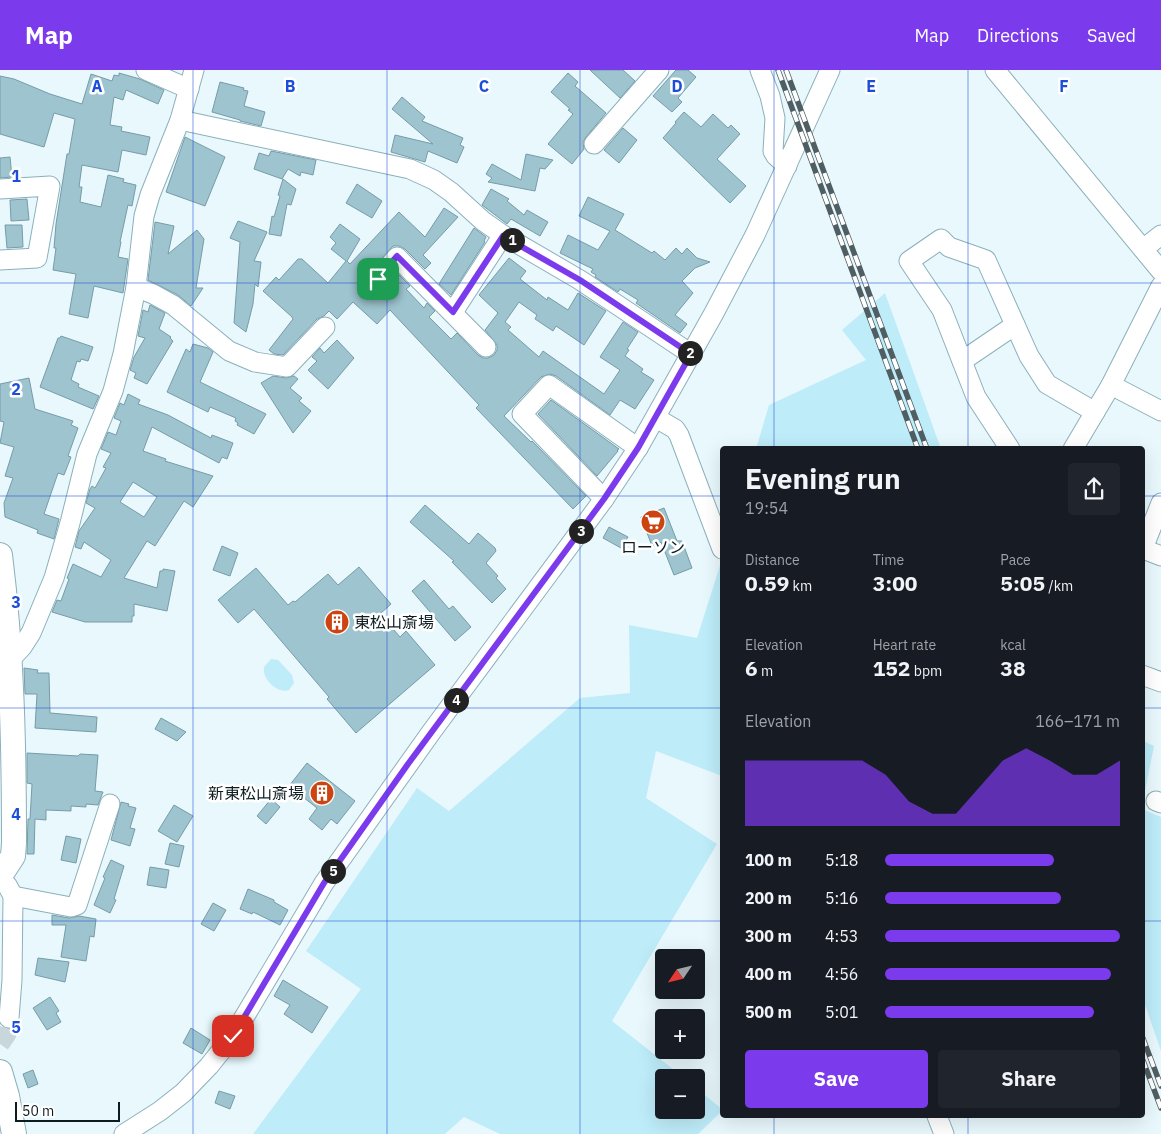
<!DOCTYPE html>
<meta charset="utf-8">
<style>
body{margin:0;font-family:"IBM Plex Sans","Noto Sans JP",sans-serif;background:#20242c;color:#f1f3f6;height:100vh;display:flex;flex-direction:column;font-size:19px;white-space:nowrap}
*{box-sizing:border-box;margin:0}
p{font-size:16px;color:#9ea1a6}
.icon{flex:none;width:28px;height:28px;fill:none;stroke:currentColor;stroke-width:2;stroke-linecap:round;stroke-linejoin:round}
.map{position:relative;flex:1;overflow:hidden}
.sheet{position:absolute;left:720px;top:376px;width:425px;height:672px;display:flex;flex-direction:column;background:#171b24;border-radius:5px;box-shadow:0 5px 20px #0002}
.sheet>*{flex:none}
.needle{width:32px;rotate:235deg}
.tools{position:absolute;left:655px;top:879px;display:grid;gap:10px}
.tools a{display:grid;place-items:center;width:50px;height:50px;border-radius:5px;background:#171b24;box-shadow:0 5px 20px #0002;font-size:25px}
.scale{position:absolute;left:15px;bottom:12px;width:105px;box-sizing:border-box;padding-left:5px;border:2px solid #0d1c20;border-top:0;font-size:14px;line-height:18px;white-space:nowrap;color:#0d1c20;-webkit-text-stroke:4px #fff;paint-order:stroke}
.pin{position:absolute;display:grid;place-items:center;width:42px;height:42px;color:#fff;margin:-21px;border-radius:10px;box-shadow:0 2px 8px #0006}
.km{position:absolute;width:25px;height:25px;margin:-12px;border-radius:50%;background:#222;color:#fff;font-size:14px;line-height:25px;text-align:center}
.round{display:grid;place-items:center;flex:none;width:52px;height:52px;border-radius:5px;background:#20242c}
.summary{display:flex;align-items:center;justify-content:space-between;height:85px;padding:0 25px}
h1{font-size:28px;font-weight:700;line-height:38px}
.stats{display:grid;grid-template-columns:repeat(3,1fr);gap:8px;height:85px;padding:5px 25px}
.stats div{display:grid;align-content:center}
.stats b{font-size:21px;font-weight:700}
.stats small{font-size:14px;font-weight:400}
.stats p{font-size:14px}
.chart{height:140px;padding:10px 25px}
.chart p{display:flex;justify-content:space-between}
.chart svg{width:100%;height:90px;margin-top:5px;fill:#7c3aed;opacity:.7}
.action{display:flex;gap:10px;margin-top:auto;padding:10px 25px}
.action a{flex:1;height:58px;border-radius:5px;background:#7c3aed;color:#fff;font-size:20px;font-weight:700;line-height:58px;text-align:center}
.action a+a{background:#20242c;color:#f1f3f6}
ul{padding:0 25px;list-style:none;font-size:16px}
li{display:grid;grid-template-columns:80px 60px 1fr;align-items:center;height:38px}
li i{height:12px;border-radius:6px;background:#7c3aed}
header{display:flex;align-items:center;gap:30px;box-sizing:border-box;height:70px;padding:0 25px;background:#7c3aed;color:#fff}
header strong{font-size:24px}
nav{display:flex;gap:28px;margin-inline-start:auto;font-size:18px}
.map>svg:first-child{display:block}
.green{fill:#beecf9}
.building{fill:#9dc4cf;stroke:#779ca7;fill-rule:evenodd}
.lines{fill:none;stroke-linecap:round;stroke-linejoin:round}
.minor-tunnel{stroke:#c7d7db;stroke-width:19;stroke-dasharray:19 9;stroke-linecap:butt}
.minor-casing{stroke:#8bb0bb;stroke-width:21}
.major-casing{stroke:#8bb0bb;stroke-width:26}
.minor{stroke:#fff;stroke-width:19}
.major{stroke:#fff;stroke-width:24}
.rail-casing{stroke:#4f5e62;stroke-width:5.5}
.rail{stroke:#fff;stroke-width:4;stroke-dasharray:11;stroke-linecap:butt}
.route-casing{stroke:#fff;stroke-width:10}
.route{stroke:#7c3aed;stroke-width:6}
.grid{fill:none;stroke:#1d4ed8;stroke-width:1;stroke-opacity:0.55}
.labels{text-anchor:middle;stroke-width:5;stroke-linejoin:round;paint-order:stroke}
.poi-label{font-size:16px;fill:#0d1c20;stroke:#fff}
.grid-label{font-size:16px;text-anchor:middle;font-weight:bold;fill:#1d4ed8;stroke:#fff;stroke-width:5;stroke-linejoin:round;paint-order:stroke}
</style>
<header>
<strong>Map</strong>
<nav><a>Map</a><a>Directions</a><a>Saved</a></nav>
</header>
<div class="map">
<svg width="1161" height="1064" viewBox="0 0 1161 1064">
<rect width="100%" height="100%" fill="#e8f8fc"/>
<g class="green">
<polygon points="885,223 941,379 756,379 769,335 866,290 842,260"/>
<polygon points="722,489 722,706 656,681 646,728 717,774 612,951 683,1007 664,1008 664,1040 696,1040 696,1018 722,1039 722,1041 698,1064 500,1064 464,1047 445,1064 253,1064 361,919 306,881 417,718 449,741 580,628 630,623 629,555 697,568"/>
<path d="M271,589L278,590L292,605L294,613L289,620C277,624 262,609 264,597Z"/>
<polygon points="1143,671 1154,676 1143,731"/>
<polygon points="1142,739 1161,747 1161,981 1143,929"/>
</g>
<g class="building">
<polygon points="590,0 623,0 635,11 620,28"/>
<polygon points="676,0 688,0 696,7 678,28 682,32 672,42 653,26"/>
<polygon points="119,3 140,9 164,20 158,34 126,20 123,30 114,27 110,55 122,57 121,61 150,67 146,85 122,80 118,102 82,95 79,117 82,117 80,132 101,137 108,105 124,109 123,112 136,115 132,136 128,135 120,172 121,172 118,187 128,189 123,223 94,216 88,248 69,244 76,204 53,200 56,178 54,178 56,154 67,84 69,84 75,49 54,43 44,77 0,64 0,6 14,9 50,24 82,34 91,4 112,11 114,5 119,6"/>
<polygon points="568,3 578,12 575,16 606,43 586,67 583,72 584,79 572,94 548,74 573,44 568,40 570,39 551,22"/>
<polygon points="220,12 244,18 243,20 248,21 244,36 265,42 261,56 240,51 240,50 212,42"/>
<polygon points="402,27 425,47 422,51 463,68 460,75 464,77 457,93 428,81 425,92 391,82 395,65 433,74 392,39"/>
<polygon points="684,42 701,57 713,44 728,58 731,55 740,64 717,89 746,116 730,133 663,68 676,53 675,52"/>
<polygon points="623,58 637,70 619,93 604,80"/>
<polygon points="185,67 225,87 205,136 166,122"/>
<polygon points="271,81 316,90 313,105 301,102 300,106 288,99 282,109 254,99 259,83 269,86"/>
<polygon points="526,84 553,90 545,99 540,98 535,121 488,112 492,108 486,104 492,94 521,110"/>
<polygon points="10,87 12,107 0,108 0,88"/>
<polygon points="283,109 296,119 291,135 287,134 281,166 269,164 272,146 274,147 280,126 278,125"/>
<polygon points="357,114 382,131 372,148 346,133"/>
<polygon points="491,119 509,129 507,131 524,145 527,140 548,152 540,166 511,149 507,154 482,135"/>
<polygon points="588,127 624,144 615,160 652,183 654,181 665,190 676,178 682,184 687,178 697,188 710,192 695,198 682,211 693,223 675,245 687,254 680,263 636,233 638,230 620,219 618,222 595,207 596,205 591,202 593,199 560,183 568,165 598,180 610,161 579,146"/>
<polygon points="27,129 29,150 11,151 10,130"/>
<polygon points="444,138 458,147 423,185 431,193 425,199 405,179 399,176 393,176 369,202 367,206 367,212 370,217 375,220 382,219 398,204 410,216 406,219 424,238 427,233 435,241 429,247 451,269 457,263 478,285 483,288 488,288 494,285 497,280 497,275 485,260 498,243 479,225 509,188 526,201 520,209 547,230 548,227 568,240 578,223 606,241 584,275 556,256 553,261 535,249 537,245 519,232 505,252 511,257 508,260 539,287 543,281 604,324 620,300 600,287 623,252 638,262 627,279 629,280 625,286 643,299 641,302 654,310 635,339 620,330 610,345 556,306 550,304 541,307 504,346 531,372 532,371 586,426 573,439 476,338 479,335 390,240 377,254 353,232 337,249 329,241 324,246 317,249 283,285 274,284 269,280 293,249 292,247 263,221 276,207 279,210 298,189 302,189 328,213 346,191 331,179 336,173 330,167 340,154 360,169 347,191 350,194 399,142 425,167"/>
<polygon points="238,151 267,162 254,191 261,192 258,217 255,214 253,234 246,262 234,253 240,172 230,168"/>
<polygon points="155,152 174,156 168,184 197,160 204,169 196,218 203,218 191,236 178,225 148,210"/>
<polygon points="5,155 22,155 23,177 7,178"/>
<polygon points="474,158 486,167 484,171 485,172 451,225 439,214"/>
<polygon points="150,235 165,243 159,259 171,267 170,268 173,271 147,314 134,308 136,303 130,300 134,287 145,268 138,266 143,240 148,242"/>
<polygon points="61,266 93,277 88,291 81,289 80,292 77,291 71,310 79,314 78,317 99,326 93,339 40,317 58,268 60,268"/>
<polygon points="337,270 354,288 328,319 308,300 317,291 312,287 320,278 324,283"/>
<polygon points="193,274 208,278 213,282 200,312 266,344 254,364 237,355 238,353 235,351 236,348 210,337 208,342 167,322 186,279 190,282"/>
<polygon points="273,306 286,308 294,306 298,309 290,318 302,328 299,331 311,341 293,363 261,313"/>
<polygon points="29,308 35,339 73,351 71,355 78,358 68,386 71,387 64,405 58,403 44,444 59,449 54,469 37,463 38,460 5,447 4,433 13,408 5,406 14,377 0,373 4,352 0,351 0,314"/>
<path d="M128,324L140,330L138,334L168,345L211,368L212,365L233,373L227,389L222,387L219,393L152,357L143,381L166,389L165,391L213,406L193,437L184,431L155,476L147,471L124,508L157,518L160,501H163V499L175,501L167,541L134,534V546H132V552H85L52,542L57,530L61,531L69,509L67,508L73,494L101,507L111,490L84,472L81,479L75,477L79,461L95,438L86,433L90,419L92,416L95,418L106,398L103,397L111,383L101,379L108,362L116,365L121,351L114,348L120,333L124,335ZM133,412L157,427L144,447L120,432Z"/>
<polygon points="551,330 619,379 617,380 618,381 597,406 538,344"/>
<polygon points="425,435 469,474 478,463 495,478 496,481 486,493 498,506 496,508 506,519 492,533 452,492 454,491 410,452"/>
<polygon points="664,438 677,471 682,471 692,498 674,505 661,472 652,476 641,447"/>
<polygon points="609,457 628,467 621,478 603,468"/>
<polygon points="222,476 238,483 230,506 213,500"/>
<polygon points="359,497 391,534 380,544 400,567 406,561 435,595 356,663 327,629 329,627 254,539 238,553 218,530 256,498 288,535 293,531 295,532 328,504 338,515"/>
<polygon points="424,510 449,539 453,536 471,557 455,571 412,521"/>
<polygon points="24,598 38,600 37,603 49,603 50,643 97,647 96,662 35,658 37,624 25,624"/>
<polygon points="161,648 186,662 177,671 155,659"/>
<polygon points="27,683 78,686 80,684 98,685 95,721 103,722 98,735 86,734 86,737 71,736 71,741 46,740 46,750 35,749 34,784 27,784 28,749 30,749 32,714 27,713"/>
<polygon points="307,693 355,731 337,754 331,749 322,760 309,749 317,738 289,716"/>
<polygon points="271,729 280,737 266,754 257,746"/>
<polygon points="121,732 129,734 128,736 136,738 130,758 135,759 130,776 111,770"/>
<polygon points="174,735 193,746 177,772 158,761"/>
<polygon points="66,766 81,769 76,793 61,790"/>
<polygon points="170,773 184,776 179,797 165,794"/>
<polygon points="111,790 124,796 114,829 116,830 110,843 94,835 105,808 103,807"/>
<polygon points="150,797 169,800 166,818 147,815"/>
<polygon points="248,819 274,830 274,832 288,840 280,855 253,842 252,844 240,839"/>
<polygon points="213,833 226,840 214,861 201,854"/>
<polygon points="52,845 69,848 79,846 96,849 94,867 90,866 86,891 61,887 66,855 52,855"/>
<polygon points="38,888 69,892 65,912 35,905"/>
<polygon points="283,910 328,937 312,963 284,944 290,935 274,926"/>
<polygon points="50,927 59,941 56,943 61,952 47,960 33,938"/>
<polygon points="191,958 210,970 202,984 183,973"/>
<polygon points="33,1000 38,1014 28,1018 23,1004"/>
<polygon points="219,1021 235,1026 230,1039 215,1033"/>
</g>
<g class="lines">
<polyline class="minor-tunnel" points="0,974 7,964 9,948"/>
<defs>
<g id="minor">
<polyline points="146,0 189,19"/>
<polyline points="760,0 770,26 775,48 773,81 776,86 787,96"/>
<polyline points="995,0 1161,201"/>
<polyline points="180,50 410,99 434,110 451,122 483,151 503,165 580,210 691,284"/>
<polyline points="594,74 659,0"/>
<polyline points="0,119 50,116 37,188 0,190"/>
<polyline points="1143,179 1161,165"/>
<polyline points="378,209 397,187 486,277"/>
<polyline points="136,217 153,224 173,235 229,281 255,292 287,297 325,257"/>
<polyline points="453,242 503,165"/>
<polyline points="962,291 1015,255"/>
<polyline points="1111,315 1161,341"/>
<polyline points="656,348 675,359 679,365 722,479"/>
<polyline points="1010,379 976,327 942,240 909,191 941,169 949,177 986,190 1029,286 1047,314 1095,342"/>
<polyline points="1073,379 1111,315 1161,216"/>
<polyline points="604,429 522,344 549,315 638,378"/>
<polyline points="1143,479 1161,486"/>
<polyline points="1142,481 1161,433"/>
<polyline points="10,590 22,577 31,563 54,508 70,453 87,384 113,321 123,284 136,217 144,146 150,125 180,50 194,0"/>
<polyline points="1142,605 1161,612"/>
<polyline points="1156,731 1161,733"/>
<polyline points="7,815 13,826 12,910 9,948"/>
<polyline points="13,826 71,837 77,835 110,734"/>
<polyline points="937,1046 944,1064"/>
<polyline points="124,1064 160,1041 183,1023 209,996 233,966 324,813 432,661 604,429 638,378 714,243 755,165 830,0"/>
</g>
<g id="major">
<path d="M0,485C12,580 14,677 14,773L13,786L0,806"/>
<polyline points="0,1002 7,1026 14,1064"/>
</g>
</defs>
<use href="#minor" class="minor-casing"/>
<use href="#major" class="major-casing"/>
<use href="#minor" class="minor"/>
<use href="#major" class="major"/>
<defs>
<g id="rail">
<polyline points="778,0 918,379"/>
<polyline points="786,0 927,379"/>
<polyline points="1142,966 1161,1016"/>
<polyline points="1142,988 1161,1038"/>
</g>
</defs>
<use href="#rail" class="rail-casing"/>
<use href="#rail" class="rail"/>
</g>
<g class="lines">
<defs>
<polyline id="route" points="233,966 324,813 408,694 604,429 638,378 691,284 580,210 503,166 453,242 397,186 378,209"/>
</defs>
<use href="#route" class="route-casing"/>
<use href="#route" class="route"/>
</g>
<path class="grid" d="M193,0V1064M387,0V1064M580,0V1064M774,0V379M968,0V379M0,213H1161M0,426H722M1142,426H1161M0,638H722M1142,638H1161M0,851H722M1142,851H1161M774,1046V1064M968,1046V1064"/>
<defs>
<symbol id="supermarket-disc" viewBox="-11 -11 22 22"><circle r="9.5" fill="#cb4411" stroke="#fff"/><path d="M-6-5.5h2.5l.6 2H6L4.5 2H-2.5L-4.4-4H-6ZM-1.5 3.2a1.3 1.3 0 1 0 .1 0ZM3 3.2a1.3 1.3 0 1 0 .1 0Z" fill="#fff"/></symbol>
<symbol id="building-disc" viewBox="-11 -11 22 22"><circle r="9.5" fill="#cb4411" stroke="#fff"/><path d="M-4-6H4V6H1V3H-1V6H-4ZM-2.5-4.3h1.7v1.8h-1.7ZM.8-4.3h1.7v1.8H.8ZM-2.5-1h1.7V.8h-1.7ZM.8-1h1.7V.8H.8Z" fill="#fff"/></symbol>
</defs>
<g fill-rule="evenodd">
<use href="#supermarket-disc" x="639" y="438" width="28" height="28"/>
<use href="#building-disc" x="323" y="538" width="28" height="28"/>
<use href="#building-disc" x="308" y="709" width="28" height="28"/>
</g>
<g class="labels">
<g class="poi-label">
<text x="653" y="483">ローソン</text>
<text x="354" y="558" text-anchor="start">東松山斎場</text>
<text x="304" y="729" text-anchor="end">新東松山斎場</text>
</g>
</g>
<g class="grid-label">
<text x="97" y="22">A</text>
<text x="290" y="22">B</text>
<text x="484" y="22">C</text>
<text x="677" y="22">D</text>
<text x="871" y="22">E</text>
<text x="1064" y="22">F</text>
<text x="16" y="112">1</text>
<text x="16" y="325">2</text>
<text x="16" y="538">3</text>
<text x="16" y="750">4</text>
<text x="16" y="963">5</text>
</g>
</svg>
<div class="tools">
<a><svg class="needle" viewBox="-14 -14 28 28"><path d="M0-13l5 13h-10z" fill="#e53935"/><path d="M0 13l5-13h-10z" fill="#9ea1a6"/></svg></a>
<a>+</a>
<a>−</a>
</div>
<div class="scale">50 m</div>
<div class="pin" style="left:378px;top:209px;background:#1e9e55"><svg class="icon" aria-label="arrive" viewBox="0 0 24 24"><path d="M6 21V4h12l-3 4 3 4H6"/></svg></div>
<div class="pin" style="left:233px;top:966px;background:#d93025"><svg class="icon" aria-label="check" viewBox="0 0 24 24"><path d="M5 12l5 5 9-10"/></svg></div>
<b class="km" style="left:512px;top:170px">1</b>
<b class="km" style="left:690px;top:283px">2</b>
<b class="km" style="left:581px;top:461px">3</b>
<b class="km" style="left:456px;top:630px">4</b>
<b class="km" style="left:333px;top:801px">5</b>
<section class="sheet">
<div class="summary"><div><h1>Evening run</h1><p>19:54</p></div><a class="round"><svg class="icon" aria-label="share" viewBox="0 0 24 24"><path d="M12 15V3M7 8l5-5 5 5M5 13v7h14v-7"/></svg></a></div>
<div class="stats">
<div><p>Distance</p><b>0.59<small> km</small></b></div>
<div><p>Time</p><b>3:00</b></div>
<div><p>Pace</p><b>5:05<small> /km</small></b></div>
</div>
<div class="stats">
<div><p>Elevation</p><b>6<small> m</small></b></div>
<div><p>Heart rate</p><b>152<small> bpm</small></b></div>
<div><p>kcal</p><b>38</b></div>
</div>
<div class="chart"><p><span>Elevation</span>166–171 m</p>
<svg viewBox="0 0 160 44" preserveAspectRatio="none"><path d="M0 44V12L10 12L20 12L30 12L40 12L50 12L60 19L70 32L80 38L90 38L100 25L110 12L120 6L130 12L140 19L150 19L160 12V44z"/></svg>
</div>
<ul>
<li><b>100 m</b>5:18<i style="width:72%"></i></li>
<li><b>200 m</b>5:16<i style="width:75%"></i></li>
<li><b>300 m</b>4:53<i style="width:100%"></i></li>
<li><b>400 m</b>4:56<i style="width:96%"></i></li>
<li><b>500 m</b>5:01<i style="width:89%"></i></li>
</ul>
<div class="action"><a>Save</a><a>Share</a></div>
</section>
</div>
